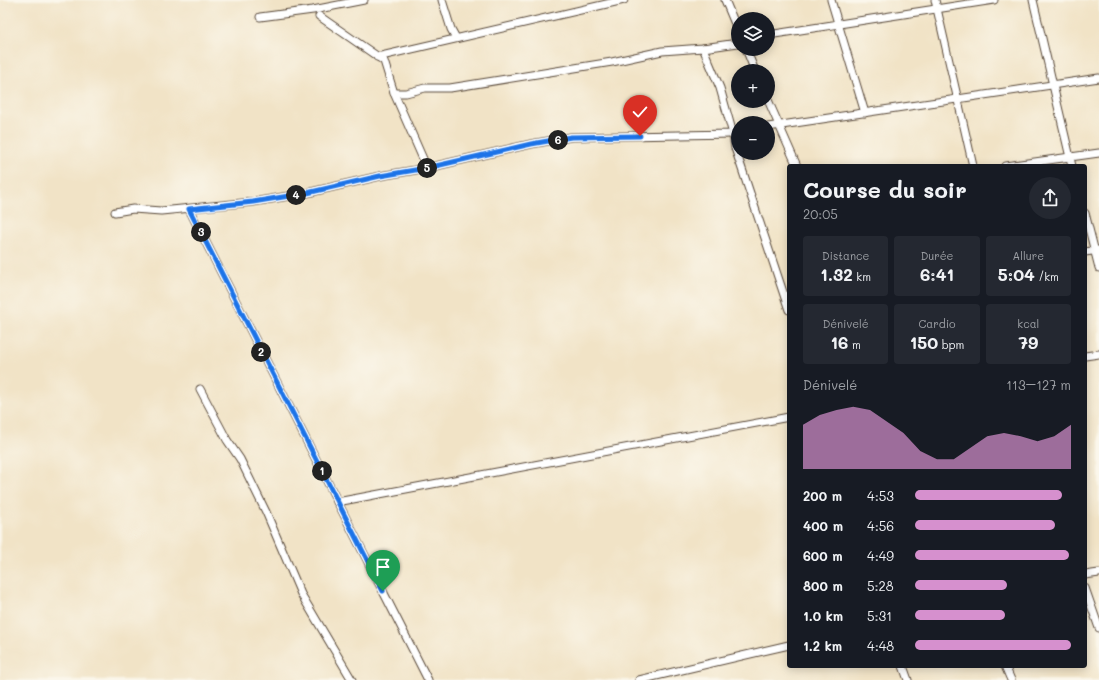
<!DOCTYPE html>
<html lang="fr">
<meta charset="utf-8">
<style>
body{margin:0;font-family:Mali,sans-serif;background:#242831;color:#f1f3f6;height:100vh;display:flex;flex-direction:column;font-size:15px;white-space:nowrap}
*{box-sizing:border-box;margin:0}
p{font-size:13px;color:#9ea1a6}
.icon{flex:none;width:22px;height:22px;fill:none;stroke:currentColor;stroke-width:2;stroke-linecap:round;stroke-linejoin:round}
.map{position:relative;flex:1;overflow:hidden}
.sheet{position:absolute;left:787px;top:164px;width:300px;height:504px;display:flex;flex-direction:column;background:#171b24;border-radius:4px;box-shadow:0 2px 10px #0003}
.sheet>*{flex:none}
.controls{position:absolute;left:731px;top:12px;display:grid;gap:8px}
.controls a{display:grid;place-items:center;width:44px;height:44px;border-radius:50%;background:#171b24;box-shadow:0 2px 10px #0003;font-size:20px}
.pin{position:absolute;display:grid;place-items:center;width:34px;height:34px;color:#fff;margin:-41px -17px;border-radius:50% 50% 50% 0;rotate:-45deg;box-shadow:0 0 4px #0007}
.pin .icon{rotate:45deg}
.km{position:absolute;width:20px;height:20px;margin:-10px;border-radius:50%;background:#222;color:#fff;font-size:11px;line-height:20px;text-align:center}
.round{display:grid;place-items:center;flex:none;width:42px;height:42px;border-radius:21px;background:#242831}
.head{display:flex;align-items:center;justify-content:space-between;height:68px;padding:0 16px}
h1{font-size:22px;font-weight:700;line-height:30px}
.stats{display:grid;grid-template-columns:repeat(3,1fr);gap:6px;height:68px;padding:4px 16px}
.stats div{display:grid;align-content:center;border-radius:4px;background:#242831;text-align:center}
.stats b{font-size:17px;font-weight:700}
.stats small{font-size:11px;font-weight:400}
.stats p{font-size:11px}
.chart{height:112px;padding:8px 16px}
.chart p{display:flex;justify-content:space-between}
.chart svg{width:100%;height:72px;margin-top:4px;fill:#d690ce;opacity:.7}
ul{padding:0 16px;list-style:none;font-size:13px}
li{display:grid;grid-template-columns:64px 48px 1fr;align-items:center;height:30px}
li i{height:10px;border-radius:5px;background:#d690ce}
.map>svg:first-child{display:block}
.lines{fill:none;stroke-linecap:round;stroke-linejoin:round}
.minor-casing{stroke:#564637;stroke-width:9}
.minor{stroke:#fff;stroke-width:7}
.route-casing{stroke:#fff;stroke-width:8}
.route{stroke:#1a73e8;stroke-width:5}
</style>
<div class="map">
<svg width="1099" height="680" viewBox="0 0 1099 680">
<rect width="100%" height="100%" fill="#fbf7ec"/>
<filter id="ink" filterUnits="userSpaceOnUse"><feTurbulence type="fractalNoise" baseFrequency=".025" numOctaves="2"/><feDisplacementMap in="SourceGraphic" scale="8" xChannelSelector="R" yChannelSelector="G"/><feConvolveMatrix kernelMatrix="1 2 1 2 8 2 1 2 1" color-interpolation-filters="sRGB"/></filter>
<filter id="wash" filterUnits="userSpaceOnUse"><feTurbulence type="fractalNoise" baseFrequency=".012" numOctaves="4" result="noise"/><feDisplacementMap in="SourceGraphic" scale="16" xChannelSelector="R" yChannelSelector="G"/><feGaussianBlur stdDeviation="0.9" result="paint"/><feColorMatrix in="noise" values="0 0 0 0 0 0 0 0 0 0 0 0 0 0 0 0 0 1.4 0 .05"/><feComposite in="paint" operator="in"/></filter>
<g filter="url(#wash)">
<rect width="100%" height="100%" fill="#f1e3c6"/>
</g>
<g filter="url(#ink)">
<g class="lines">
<defs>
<g id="minor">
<polyline points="442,0 451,29 456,38"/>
<polyline points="725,0 738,31"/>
<polyline points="831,0 865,113"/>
<polyline points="935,0 973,166"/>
<polyline points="1033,0 1072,166"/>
<polyline points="319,16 384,61 394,93 427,168"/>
<polyline points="260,17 313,10 364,0"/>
<polyline points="768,35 994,0"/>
<polyline points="703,48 720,88 733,134 735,148 789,310"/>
<polyline points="746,49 755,71"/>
<polyline points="377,57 624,0"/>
<polyline points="394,93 406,93 425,88 450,88 612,62 662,51 703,48 738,43"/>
<polyline points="768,100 797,166"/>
<polyline points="768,127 1099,78"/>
<polyline points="1005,166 1099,153"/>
<polyline points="189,209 428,680"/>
<polyline points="115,212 133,209 161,211 253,202 307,193 380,176 427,168 531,144 571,137 733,134 738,131"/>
<polyline points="1085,213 1099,268"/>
<polyline points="1085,252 1099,250"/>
<polyline points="1085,356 1099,354"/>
<polyline points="200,389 227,440 240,459 266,512 301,594 352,680"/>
<polyline points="337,502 789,417"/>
<polyline points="1085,575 1099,573"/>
<polyline points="1085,588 1099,628"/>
<polyline points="903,666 908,680"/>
<polyline points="1005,666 1011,680"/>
<polyline points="639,680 789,645"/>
</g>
</defs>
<use href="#minor" class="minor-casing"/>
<use href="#minor" class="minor"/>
</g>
</g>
<g class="lines" filter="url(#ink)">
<defs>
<polyline id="route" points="383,591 189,209 253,202 307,193 380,176 427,168 531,144 571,137 640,136"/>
</defs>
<use href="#route" class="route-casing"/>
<use href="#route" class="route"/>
</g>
</svg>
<div class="controls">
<a><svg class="icon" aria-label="layers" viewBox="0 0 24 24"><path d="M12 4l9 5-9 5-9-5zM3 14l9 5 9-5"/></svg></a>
<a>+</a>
<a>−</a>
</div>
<div class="pin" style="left:383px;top:591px;background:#1e9e55"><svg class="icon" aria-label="arrive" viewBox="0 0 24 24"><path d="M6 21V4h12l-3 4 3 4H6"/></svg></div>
<div class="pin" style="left:640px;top:136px;background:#d93025"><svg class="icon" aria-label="check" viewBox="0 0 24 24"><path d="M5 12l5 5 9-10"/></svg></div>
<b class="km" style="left:322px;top:471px">1</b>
<b class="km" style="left:261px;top:352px">2</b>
<b class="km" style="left:201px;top:232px">3</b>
<b class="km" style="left:296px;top:195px">4</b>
<b class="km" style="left:427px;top:168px">5</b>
<b class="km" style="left:558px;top:140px">6</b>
<section class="sheet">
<div class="head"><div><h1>Course du soir</h1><p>20:05</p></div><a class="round"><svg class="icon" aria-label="share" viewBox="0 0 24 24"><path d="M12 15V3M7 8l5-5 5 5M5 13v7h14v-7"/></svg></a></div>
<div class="stats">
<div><p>Distance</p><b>1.32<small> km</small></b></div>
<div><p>Durée</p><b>6:41</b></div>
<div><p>Allure</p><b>5:04<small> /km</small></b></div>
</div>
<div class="stats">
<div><p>Dénivelé</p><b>16<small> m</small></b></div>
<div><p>Cardio</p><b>150<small> bpm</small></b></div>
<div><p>kcal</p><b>79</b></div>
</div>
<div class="chart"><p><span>Dénivelé</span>113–127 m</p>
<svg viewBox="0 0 160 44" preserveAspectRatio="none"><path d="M0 44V17L10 11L20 8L30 6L40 8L50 15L60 22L70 33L80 38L90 38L100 31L110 24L120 22L130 24L140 27L150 24L160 17V44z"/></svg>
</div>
<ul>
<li><b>200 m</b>4:53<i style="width:94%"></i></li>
<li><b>400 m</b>4:56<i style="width:90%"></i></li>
<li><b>600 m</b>4:49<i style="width:99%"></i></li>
<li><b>800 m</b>5:28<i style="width:59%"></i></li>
<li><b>1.0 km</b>5:31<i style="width:58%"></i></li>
<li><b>1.2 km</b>4:48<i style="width:100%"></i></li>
</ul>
</section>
</div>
